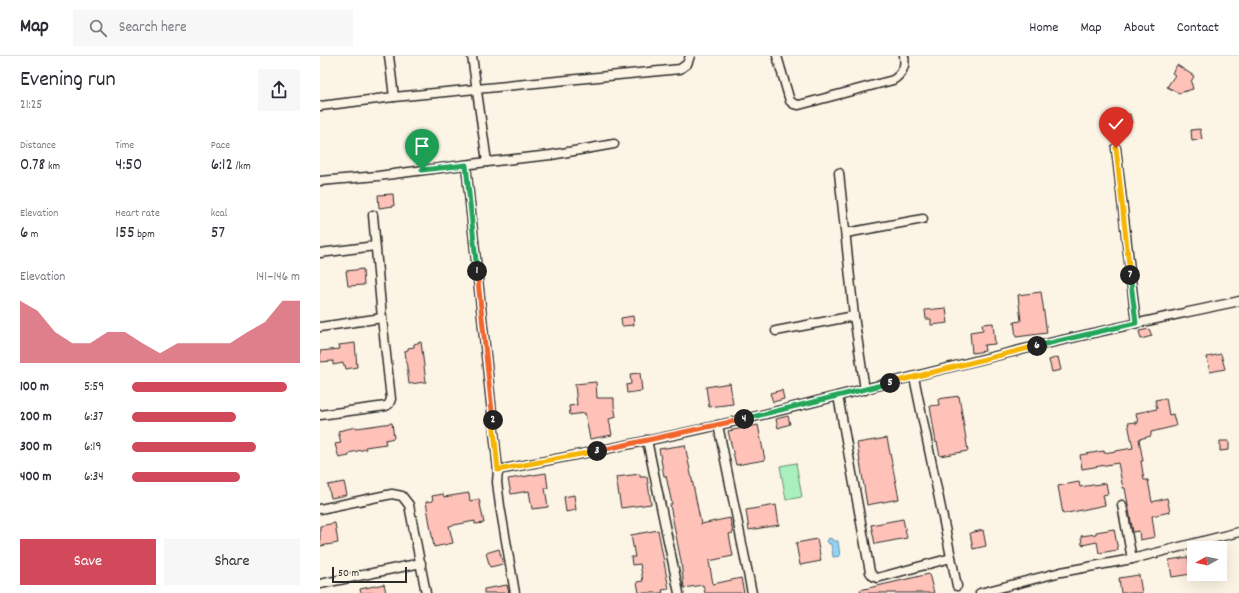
<!DOCTYPE html>
<meta charset="utf-8">
<style>
body{margin:0;font-family:Dekko,sans-serif;background:#f7f7f7;color:#2b2b33;height:100vh;display:flex;flex-direction:column;font-size:15px;white-space:nowrap}
*{box-sizing:border-box;margin:0}
p{font-size:13px;color:#7c7c81}
.icon{flex:none;width:22px;height:22px;fill:none;stroke:currentColor;stroke-width:2;stroke-linecap:round;stroke-linejoin:round}
.map{position:relative;flex:1;overflow:hidden}
.panel{display:flex;flex-direction:column;background:#fff;width:320px}
.panel>*{flex:none}
.needle{width:26px;rotate:262deg}
.fabs{position:absolute;left:867px;top:485px;display:grid;gap:8px}
.fabs a{display:grid;place-items:center;width:40px;height:40px;border-radius:0px;background:#fff;box-shadow:0 4px 16px #0002;font-size:20px}
.scale{position:absolute;left:12px;bottom:10px;width:75px;box-sizing:border-box;padding-left:4px;border:2px solid #2b2b2b;border-top:0;font-size:11px;line-height:14px;white-space:nowrap;color:#2b2b2b;-webkit-text-stroke:3px #fcf5e5;paint-order:stroke}
.pin{position:absolute;display:grid;place-items:center;width:34px;height:34px;color:#fff;margin:-41px -17px;border-radius:50% 50% 50% 0;rotate:-45deg;box-shadow:0 0 4px #0007}
.pin .icon{rotate:45deg}
.km{position:absolute;width:20px;height:20px;margin:-10px;border-radius:50%;background:#222;color:#fff;font-size:11px;line-height:20px;text-align:center}
.round{display:grid;place-items:center;flex:none;width:42px;height:42px;border-radius:0px;background:#f7f7f7}
.summary{display:flex;align-items:center;justify-content:space-between;height:68px;padding:0 20px}
h1{font-size:22px;font-weight:600;line-height:30px}
.figures{display:grid;grid-template-columns:repeat(3,1fr);gap:6px;height:68px;padding:4px 20px}
.figures div{display:grid;align-content:center}
.figures b{font-size:17px;font-weight:600}
.figures small{font-size:11px;font-weight:400}
.figures p{font-size:11px}
.chart{height:112px;padding:8px 20px}
.chart p{display:flex;justify-content:space-between}
.chart svg{width:100%;height:72px;margin-top:4px;fill:#d1495b;opacity:.7}
.primary-button{display:flex;gap:8px;margin-top:auto;padding:8px 20px}
.primary-button a{flex:1;height:46px;border-radius:0px;background:#d1495b;color:#fff;font-size:16px;font-weight:600;line-height:46px;text-align:center}
.primary-button a+a{background:#f7f7f7;color:#2b2b33}
ul{padding:0 20px;list-style:none;font-size:13px}
li{display:grid;grid-template-columns:64px 48px 1fr;align-items:center;height:30px}
li i{height:10px;border-radius:5px;background:#d1495b}
header{display:flex;align-items:center;gap:24px;box-sizing:border-box;height:56px;padding:0 20px;background:#fff;border-bottom:1px solid #e1e1e2}
header strong{font-size:19px}
nav{display:flex;gap:22px;margin-inline-start:auto;font-size:14px}
.search{width:280px;height:36px;background:#f7f7f7;display:flex;align-items:center;gap:10px;box-sizing:border-box;padding:0 14px;border-radius:0px;color:#7c7c81;font-size:15px}
main{display:flex;flex:1;min-height:0}
.map>svg:first-child{display:block}
.green{fill:#aaf0bc;stroke:#6a8e74}
.water{fill:#92d2f4;stroke:#698fa4}
.building{fill:#fec2b9;stroke:#2b2b2b}
.lines{fill:none;stroke-linecap:round;stroke-linejoin:round}
.minor-casing{stroke:#2b2b2b;stroke-width:11}
.minor{stroke:#fcf5e5;stroke-width:8}
.split-1-casing{stroke:#fff;stroke-width:8}
.split-2-casing{stroke:#fff;stroke-width:8}
.split-3-casing{stroke:#fff;stroke-width:8}
.split-4-casing{stroke:#fff;stroke-width:8}
.split-5-casing{stroke:#fff;stroke-width:8}
.split-6-casing{stroke:#fff;stroke-width:8}
.split-7-casing{stroke:#fff;stroke-width:8}
.split-8-casing{stroke:#fff;stroke-width:8}
.split-1{stroke:#22a559;stroke-width:5}
.split-2{stroke:#f0652b;stroke-width:5}
.split-3{stroke:#f5b400;stroke-width:5}
.split-4{stroke:#f0652b;stroke-width:5}
.split-5{stroke:#22a559;stroke-width:5}
.split-6{stroke:#f5b400;stroke-width:5}
.split-7{stroke:#22a559;stroke-width:5}
.split-8{stroke:#f5b400;stroke-width:5}
</style>
<header>
<strong>Map</strong>
<div class="search"><svg class="icon" aria-label="search" viewBox="0 0 24 24"><circle cx="10" cy="10" r="6"/><path d="M15 15l6 6"/></svg>Search here</div>
<nav><a>Home</a><a>Map</a><a>About</a><a>Contact</a></nav>
</header>
<main>
<section class="panel">
<div class="summary"><div><h1>Evening run</h1><p>21:25</p></div><a class="round"><svg class="icon" aria-label="share" viewBox="0 0 24 24"><path d="M12 15V3M7 8l5-5 5 5M5 13v7h14v-7"/></svg></a></div>
<div class="figures">
<div><p>Distance</p><b>0.78<small> km</small></b></div>
<div><p>Time</p><b>4:50</b></div>
<div><p>Pace</p><b>6:12<small> /km</small></b></div>
</div>
<div class="figures">
<div><p>Elevation</p><b>6<small> m</small></b></div>
<div><p>Heart rate</p><b>155<small> bpm</small></b></div>
<div><p>kcal</p><b>57</b></div>
</div>
<div class="chart"><p><span>Elevation</span>141–146 m</p>
<svg viewBox="0 0 160 44" preserveAspectRatio="none"><path d="M0 44V6L10 12L20 25L30 32L40 32L50 25L60 25L70 32L80 38L90 32L100 32L110 32L120 32L130 25L140 19L150 6L160 6V44z"/></svg>
</div>
<ul>
<li><b>100 m</b>5:59<i style="width:92%"></i></li>
<li><b>200 m</b>6:37<i style="width:62%"></i></li>
<li><b>300 m</b>6:19<i style="width:74%"></i></li>
<li><b>400 m</b>6:34<i style="width:64%"></i></li>
</ul>
<div class="primary-button"><a>Save</a><a>Share</a></div>
</section>
<div class="map">
<svg width="919" height="537" viewBox="0 0 919 537">
<rect width="100%" height="100%" fill="#fcf5e5"/>
<filter id="ink" filterUnits="userSpaceOnUse"><feTurbulence type="fractalNoise" baseFrequency=".025" numOctaves="2"/><feDisplacementMap in="SourceGraphic" scale="8" xChannelSelector="R" yChannelSelector="G"/><feConvolveMatrix kernelMatrix="1 2 1 2 8 2 1 2 1" color-interpolation-filters="sRGB"/></filter>
<g filter="url(#ink)">
<polygon class="green" points="476,407 482,441 466,444 460,410"/>
<polygon class="water" points="509,482 512,483 513,485 518,485 520,500 513,501 511,488 509,488 507,485"/>
<g class="building">
<polygon points="857,9 874,20 871,26 873,33 859,37 847,31 855,19 852,17"/>
<polygon points="810,58 812,67 795,71 793,62"/>
<polygon points="880,73 882,83 872,85 871,74"/>
<polygon points="73,138 74,150 59,152 58,139"/>
<polygon points="43,213 44,229 28,230 26,215"/>
<polygon points="721,236 727,277 696,281 694,266 701,265 698,239"/>
<polygon points="626,252 628,267 611,269 611,263 606,263 605,254"/>
<polygon points="313,260 314,269 302,270 301,262"/>
<polygon points="673,267 675,288 664,289 665,295 652,297 650,276 663,274 662,268"/>
<polygon points="829,273 832,280 821,283 819,275"/>
<polygon points="101,286 106,326 89,328 85,295 88,294 88,292 94,291 94,288"/>
<polygon points="35,287 37,311 26,313 25,309 23,309 23,307 13,309 13,305 0,306 0,295 20,293 19,289"/>
<polygon points="901,298 905,313 890,316 887,301"/>
<polygon points="738,301 741,314 732,316 729,304"/>
<polygon points="320,317 322,335 307,337 306,329 311,328 310,318"/>
<polygon points="276,326 277,342 294,342 294,349 296,361 289,363 292,379 270,383 265,357 250,359 249,350 257,349 255,328"/>
<polygon points="410,327 413,348 389,351 386,331"/>
<polygon points="462,334 464,343 453,346 450,337"/>
<polygon points="639,340 648,395 620,400 617,386 616,387 610,350 619,349 618,343"/>
<polygon points="846,342 849,359 853,358 856,370 831,376 831,380 819,383 823,405 821,405 824,424 828,424 832,446 847,442 850,456 832,460 835,481 820,484 819,475 813,476 805,432 803,432 798,407 762,413 760,399 784,395 784,397 813,392 808,367 816,366 816,368 818,367 816,357 837,353 835,344"/>
<polygon points="468,360 470,368 458,372 456,363"/>
<polygon points="72,367 74,382 65,384 66,388 45,391 46,393 29,397 29,400 19,402 15,388 21,387 18,375 36,371 37,372"/>
<polygon points="438,369 445,404 416,409 408,375"/>
<polygon points="567,382 579,443 547,449 537,387"/>
<polygon points="900,385 909,385 909,394 900,395"/>
<polygon points="365,389 381,468 410,462 413,477 409,478 413,500 389,505 393,528 421,522 424,537 385,537 383,529 364,532 361,505 350,449 352,448 346,420 344,420 339,393"/>
<polygon points="226,417 228,432 225,432 228,451 212,453 209,435 191,438 188,423"/>
<polygon points="320,418 320,421 327,421 331,448 301,452 296,421"/>
<polygon points="24,426 27,439 11,442 8,429"/>
<polygon points="759,426 760,431 786,427 788,438 783,439 785,449 743,458 738,430"/>
<polygon points="149,437 150,445 159,443 164,467 155,468 155,465 129,470 133,487 114,491 106,446 113,445 112,440 123,438 124,441"/>
<polygon points="254,439 256,454 246,456 244,441"/>
<polygon points="456,449 459,469 429,474 426,454"/>
<polygon points="583,463 587,482 555,488 551,469"/>
<polygon points="15,467 18,487 0,490 0,470"/>
<polygon points="794,473 798,494 779,497 777,486 762,489 761,480 776,478 776,476"/>
<polygon points="338,474 349,533 342,534 343,537 319,537 317,526 323,525 320,508 312,509 311,501 315,501 311,479"/>
<polygon points="663,474 666,490 653,493 650,477"/>
<polygon points="497,483 501,505 480,509 476,487"/>
<polygon points="179,493 183,508 170,511 166,497"/>
<polygon points="868,501 871,518 852,521 849,504"/>
<polygon points="609,518 614,537 541,537 540,534"/>
<polygon points="819,519 822,537 801,537 799,522"/>
<polygon points="64,528 66,537 41,537 40,533"/>
<polygon points="187,529 189,537 164,537 164,533"/>
</g>
<g class="lines">
<defs>
<g id="minor">
<polyline points="69,0 74,41"/>
<polyline points="152,0 167,106"/>
<path d="M457,0L470,45L474,48L479,49L573,24C582,18 586,11 584,0"/>
<polyline points="0,50 74,41 360,13 367,8 370,0"/>
<polyline points="796,92 816,267"/>
<polyline points="146,109 178,414 177,426 180,450 195,537"/>
<polyline points="519,117 534,260 545,334"/>
<polyline points="0,125 58,120 167,106 231,99 294,88"/>
<polyline points="526,177 603,163"/>
<polyline points="0,197 55,190"/>
<polyline points="0,271 62,262"/>
<polyline points="456,275 534,260"/>
<polyline points="594,321 637,530"/>
<polyline points="518,340 550,516 553,520 557,522 631,502"/>
<polyline points="0,359 66,350 69,348 71,343 62,262 53,159"/>
<polyline points="398,369 432,537"/>
<polyline points="327,384 359,537"/>
<path d="M178,414C252,400 326,386 399,369C496,347 591,320 688,297C765,278 842,262 919,245"/>
<polyline points="802,449 812,503"/>
<polyline points="0,453 72,438 82,440 89,449 106,537"/>
<polyline points="0,528 101,507"/>
<polyline points="660,537 741,516 812,503 919,476"/>
</g>
</defs>
<use href="#minor" class="minor-casing"/>
<use href="#minor" class="minor"/>
</g>
</g>
<g class="lines" filter="url(#ink)">
<defs>
<polyline id="split-1" points="102,114 146,109 157,215"/>
<polyline id="split-2" points="157,215 173,364"/>
<polyline id="split-3" points="173,364 178,414 277,395"/>
<polyline id="split-4" points="277,395 424,363"/>
<polyline id="split-5" points="424,363 570,327"/>
<polyline id="split-6" points="570,327 717,290"/>
<polyline id="split-7" points="717,290 816,267 810,219"/>
<polyline id="split-8" points="796,92 810,219"/>
</defs>
<use href="#split-1" class="split-1-casing"/>
<use href="#split-2" class="split-2-casing"/>
<use href="#split-3" class="split-3-casing"/>
<use href="#split-4" class="split-4-casing"/>
<use href="#split-5" class="split-5-casing"/>
<use href="#split-6" class="split-6-casing"/>
<use href="#split-7" class="split-7-casing"/>
<use href="#split-8" class="split-8-casing"/>
<use href="#split-1" class="split-1"/>
<use href="#split-2" class="split-2"/>
<use href="#split-3" class="split-3"/>
<use href="#split-4" class="split-4"/>
<use href="#split-5" class="split-5"/>
<use href="#split-6" class="split-6"/>
<use href="#split-7" class="split-7"/>
<use href="#split-8" class="split-8"/>
</g>
</svg>
<div class="fabs">
<a><svg class="needle" viewBox="-14 -14 28 28"><path d="M0-13l5 13h-10z" fill="#e53935"/><path d="M0 13l5-13h-10z" fill="#7c7c81"/></svg></a>
</div>
<div class="scale">50 m</div>
<div class="pin" style="left:102px;top:114px;background:#1e9e55"><svg class="icon" aria-label="arrive" viewBox="0 0 24 24"><path d="M6 21V4h12l-3 4 3 4H6"/></svg></div>
<div class="pin" style="left:796px;top:92px;background:#d93025"><svg class="icon" aria-label="check" viewBox="0 0 24 24"><path d="M5 12l5 5 9-10"/></svg></div>
<b class="km" style="left:157px;top:215px">1</b>
<b class="km" style="left:173px;top:364px">2</b>
<b class="km" style="left:277px;top:395px">3</b>
<b class="km" style="left:424px;top:363px">4</b>
<b class="km" style="left:570px;top:327px">5</b>
<b class="km" style="left:717px;top:290px">6</b>
<b class="km" style="left:810px;top:219px">7</b>
</div>
</main>
